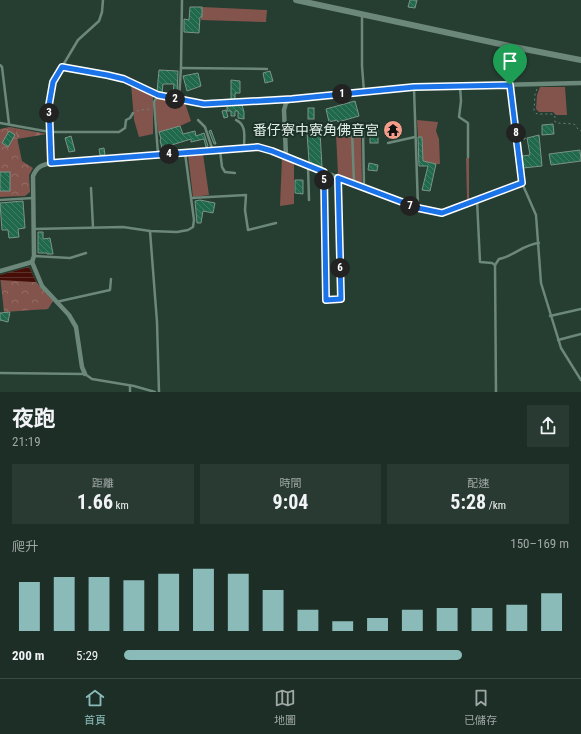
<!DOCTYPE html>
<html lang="zh-TW">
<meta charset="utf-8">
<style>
body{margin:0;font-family:"Roboto Condensed","Noto Sans TC",sans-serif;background:#293a32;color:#f1f3f6;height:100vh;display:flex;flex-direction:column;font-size:15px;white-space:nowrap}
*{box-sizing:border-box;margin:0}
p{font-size:13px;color:#a0a8a7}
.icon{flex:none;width:22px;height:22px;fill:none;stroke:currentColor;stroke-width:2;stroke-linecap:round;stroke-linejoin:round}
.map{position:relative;height:392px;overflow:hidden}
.details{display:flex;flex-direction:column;background:#1c2e26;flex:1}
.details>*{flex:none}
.pin{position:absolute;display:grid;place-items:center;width:34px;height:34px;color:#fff;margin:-41px -17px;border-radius:50% 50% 50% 0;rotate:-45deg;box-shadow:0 0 4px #0007}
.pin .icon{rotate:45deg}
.km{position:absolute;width:20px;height:20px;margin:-10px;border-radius:50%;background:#222;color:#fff;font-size:11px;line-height:20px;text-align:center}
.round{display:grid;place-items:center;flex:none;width:42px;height:42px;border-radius:0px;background:#293a32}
.overview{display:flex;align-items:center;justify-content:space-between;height:68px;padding:0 12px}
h1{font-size:22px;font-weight:700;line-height:30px}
.metrics{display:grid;grid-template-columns:repeat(3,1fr);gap:6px;height:68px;padding:4px 12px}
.metrics div{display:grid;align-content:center;border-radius:0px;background:#293a32;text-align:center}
.metrics b{font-size:20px;font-weight:700}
.metrics small{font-size:11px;font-weight:400}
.metrics p{font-size:11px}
.chart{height:112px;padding:8px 12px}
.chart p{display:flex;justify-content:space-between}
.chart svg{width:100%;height:72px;margin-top:4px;stroke:#8bbbb9;stroke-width:6}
ul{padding:0 12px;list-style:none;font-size:13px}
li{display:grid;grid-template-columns:64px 48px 1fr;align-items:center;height:30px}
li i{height:10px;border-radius:5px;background:#8bbbb9}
.tabs{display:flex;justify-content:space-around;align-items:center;height:56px;border-top:1px solid #3a4a43;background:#1c2e26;font-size:11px;color:#a0a8a7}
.tabs a{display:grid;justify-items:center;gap:2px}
.tabs .on{color:#8bbbb9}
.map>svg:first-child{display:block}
.grass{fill:#82544b}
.forest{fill:url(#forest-firs)}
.park{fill:url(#park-crowns)}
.water{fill:url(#water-rules)}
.building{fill:url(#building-back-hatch);stroke:#7b9487}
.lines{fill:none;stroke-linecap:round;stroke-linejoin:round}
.path{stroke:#6f8279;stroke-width:1;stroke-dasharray:2 3;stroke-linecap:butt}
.service{stroke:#6c887a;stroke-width:2.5}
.minor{stroke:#6c887a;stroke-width:4.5}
.tertiary{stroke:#6c887a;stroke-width:6}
.route-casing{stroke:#fff;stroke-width:8}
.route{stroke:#1a73e8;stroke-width:5}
.labels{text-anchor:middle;stroke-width:4;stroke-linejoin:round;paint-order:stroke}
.poi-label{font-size:14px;fill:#e2efe8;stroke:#1c3228;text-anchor:end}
</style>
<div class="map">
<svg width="581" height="392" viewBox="0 0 581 392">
<defs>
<pattern id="forest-firs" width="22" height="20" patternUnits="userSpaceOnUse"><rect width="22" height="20" fill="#82544b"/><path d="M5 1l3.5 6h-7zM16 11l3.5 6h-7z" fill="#936d65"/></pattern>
<pattern id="park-crowns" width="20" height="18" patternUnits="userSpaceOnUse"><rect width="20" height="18" fill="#82544b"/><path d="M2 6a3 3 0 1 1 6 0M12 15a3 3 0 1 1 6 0" fill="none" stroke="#936d65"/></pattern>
<pattern id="water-rules" width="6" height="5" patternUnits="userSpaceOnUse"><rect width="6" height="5" fill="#450e06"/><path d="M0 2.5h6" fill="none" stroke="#60312a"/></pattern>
<pattern id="building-back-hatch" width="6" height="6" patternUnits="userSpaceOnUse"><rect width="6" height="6" fill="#21694d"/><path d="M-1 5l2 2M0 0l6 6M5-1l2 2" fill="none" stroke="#417f67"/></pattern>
</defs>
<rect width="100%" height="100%" fill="#263d32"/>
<g class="grass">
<polygon points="202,7 267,10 266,22 201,20"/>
<polygon points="131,84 153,95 153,134 139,137 134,120"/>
<polygon points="540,87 565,87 567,115 556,115 553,112 539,112 536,109 537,95"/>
<polygon points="160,98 185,103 191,121 180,126 158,133 155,103 156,99"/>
<polygon points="417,120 438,122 436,131 439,139 440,164 436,164 423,161 422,137 418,137"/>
<polygon points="349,131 350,137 361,137 362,184 338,174 336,134"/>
<polygon points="203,154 209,195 193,197 188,155"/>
<polygon points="282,157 294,162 294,204 280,206"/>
<polygon points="466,158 469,158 469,199 467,200"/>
</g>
<polygon class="forest" points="15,128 47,134 17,139"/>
<g class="park">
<polygon points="10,127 15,128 22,161 33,168 29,175 30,192 25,196 0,197 0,129"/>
<polygon points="29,267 36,282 53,301 48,309 4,312 0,275"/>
</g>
<polygon class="water" points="29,267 36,282 34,282 0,280 0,275"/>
<g class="building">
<polygon points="410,0 417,0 415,8 408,7"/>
<polygon points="190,7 202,7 202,17 200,17 199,33 184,32 184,19 189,20"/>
<polygon points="159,70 178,71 177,94 173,94 174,84 163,84 162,93 157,92"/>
<polygon points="270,71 273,81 265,83 263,73"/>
<polygon points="198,73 201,86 187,91 183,76"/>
<polygon points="231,80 240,81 240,93 235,93 235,99 231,100"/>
<polygon points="355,101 359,116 338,122 337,120 329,122 326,109"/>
<polygon points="227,105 242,105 244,112 244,119 238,118 238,111 235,111 235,116 231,116 231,111 227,111"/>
<rect x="308" y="108" width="6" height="11"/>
<polygon points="226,110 228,117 224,118 222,111"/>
<polygon points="553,124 554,134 542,135 542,125"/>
<polygon points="396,125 397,134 390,135 388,126"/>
<polygon points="180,126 183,134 195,131 196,136 204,133 208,146 206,147 204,139 191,142 191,139 162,148 160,140 161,139 159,132"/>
<rect x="370" y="126" width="8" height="17"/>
<polygon points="360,128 360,137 355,137 355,129"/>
<polygon points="523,129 525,139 521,139 519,130"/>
<polygon points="211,130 216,144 214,144 209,131"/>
<polygon points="9,131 15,135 8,147 2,143"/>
<polygon points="307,132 320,132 322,167 309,162"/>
<polygon points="539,135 542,166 523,168 522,156 530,155 527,138"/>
<polygon points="71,136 75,151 69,152 65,138"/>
<polygon points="418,137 422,137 423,161 436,164 430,191 422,190 428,166 419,166"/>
<polygon points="104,148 105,155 100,155 99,149"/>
<polygon points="580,150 581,161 551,165 549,154"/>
<polygon points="369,163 378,165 377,171 368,170"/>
<rect x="0" y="172" width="10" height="19"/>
<polygon points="295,180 303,180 303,194 295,193"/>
<polygon points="200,200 215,203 213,213 203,211 201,223 197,223 195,201"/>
<polygon points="23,201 25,228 18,229 19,237 9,238 8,230 2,230 0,203"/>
<polygon points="38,232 43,232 43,239 50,238 53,254 47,254 47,253 38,253"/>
<polygon points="10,312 8,322 0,320 0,313"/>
</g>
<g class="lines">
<g class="path">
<polyline points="537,89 535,94 534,111 537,114 553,114 555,117 555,122 557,123 574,124 578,129 581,131"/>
<polyline points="137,111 141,110 151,109"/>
</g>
<g class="service">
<polyline points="362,14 362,66 364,92"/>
<polyline points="0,65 2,67 9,124"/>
<polyline points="62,67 107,75 125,79 158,95 204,104 289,99"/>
<polyline points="181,68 267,69"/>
<polyline points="512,84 514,47"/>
<polyline points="510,85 522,183 536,215 541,283 561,348 581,380"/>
<polyline points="460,86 461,101 459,117 468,123 468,157"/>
<polyline points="414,88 418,208"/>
<polyline points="158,95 154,102 158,154"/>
<polyline points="179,99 181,68 182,0"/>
<polyline points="198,120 205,127 213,151"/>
<path d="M236,120C247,125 244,137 244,148"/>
<polyline points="0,123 50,132 119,132 125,128 126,120 130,118 133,113"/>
<polyline points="334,125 337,132 350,129 352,130 354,184"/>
<polyline points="363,129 364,187"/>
<polyline points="388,143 415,137"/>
<polyline points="220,150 222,167 225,172 235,173"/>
<polyline points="51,163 49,105 53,82 78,40 99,21 102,12 103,0"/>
<polyline points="308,166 309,200"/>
<polyline points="324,172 326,300 341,299 338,178"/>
<polyline points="91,188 93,227"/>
<polyline points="191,198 246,195 245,210 248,230 276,223"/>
<polyline points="0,200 33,198"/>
<polyline points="477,200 480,262 492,263 495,265 496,392"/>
<polyline points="34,229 123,227 150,231 177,232 188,230 193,227 194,220 185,153"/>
<polyline points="150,231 157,322 159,392"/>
<polyline points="34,256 70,258 86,253"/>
<path d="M495,265L499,259C502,258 505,258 508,256C519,251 527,244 539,243"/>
<polyline points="56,302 110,290 111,279"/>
<polyline points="550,316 581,309"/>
<polyline points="558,340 581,334"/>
<polyline points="0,373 85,374 92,379 134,386 155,392"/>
<polyline points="130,386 130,392"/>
</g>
<g class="minor">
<polyline points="286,156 284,110 286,103 292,99 414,87 581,83"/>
<polyline points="0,271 32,262"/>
<path d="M85,374L82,367L76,327L69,315L42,286L32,262L34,256L33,176C37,167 41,165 51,163L257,147L272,151L354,184L418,208L443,213L522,183"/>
</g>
<polyline class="tertiary" points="296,0 514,47 581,60"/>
</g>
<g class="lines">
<defs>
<polygon id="route" points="62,67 107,75 124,79 158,95 204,104 292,99 414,87 510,85 522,183 442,213 418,208 338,178 341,299 326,300 324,172 272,151 258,147 51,163 49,105 53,82"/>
</defs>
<use href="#route" class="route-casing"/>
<use href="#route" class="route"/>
</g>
<defs>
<symbol id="temple-disc" viewBox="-11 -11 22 22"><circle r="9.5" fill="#f49d8b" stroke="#1c3228"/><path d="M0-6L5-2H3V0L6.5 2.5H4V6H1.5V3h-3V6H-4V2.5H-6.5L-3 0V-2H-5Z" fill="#111"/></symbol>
</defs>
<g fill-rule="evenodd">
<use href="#temple-disc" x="382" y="119" width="22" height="22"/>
</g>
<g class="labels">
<g class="poi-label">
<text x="379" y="135">番仔寮中寮角佛音宮</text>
</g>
</g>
</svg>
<div class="pin" style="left:510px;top:85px;background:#1e9e55"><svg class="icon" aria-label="arrive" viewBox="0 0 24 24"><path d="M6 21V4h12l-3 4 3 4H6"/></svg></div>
<b class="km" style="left:342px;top:94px">1</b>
<b class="km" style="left:175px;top:99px">2</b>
<b class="km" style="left:49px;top:113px">3</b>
<b class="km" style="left:169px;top:154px">4</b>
<b class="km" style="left:324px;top:180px">5</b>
<b class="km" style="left:340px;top:268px">6</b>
<b class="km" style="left:410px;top:206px">7</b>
<b class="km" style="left:516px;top:133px">8</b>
</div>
<section class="details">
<div class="overview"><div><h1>夜跑</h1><p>21:19</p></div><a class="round"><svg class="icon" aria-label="share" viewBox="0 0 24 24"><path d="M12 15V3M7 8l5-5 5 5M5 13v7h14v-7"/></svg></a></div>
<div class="metrics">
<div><p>距離</p><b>1.66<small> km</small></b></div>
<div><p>時間</p><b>9:04</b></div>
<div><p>配速</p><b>5:28<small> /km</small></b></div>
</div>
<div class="chart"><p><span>爬升</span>150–169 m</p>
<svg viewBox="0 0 160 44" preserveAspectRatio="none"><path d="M5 44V14M15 44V11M25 44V11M35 44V13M45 44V9M55 44V6M65 44V9M75 44V19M85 44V31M95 44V38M105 44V36M115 44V31M125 44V30M135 44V30M145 44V28M155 44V21"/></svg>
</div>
<ul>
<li><b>200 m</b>5:29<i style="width:76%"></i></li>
</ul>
</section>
<nav class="tabs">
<a class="on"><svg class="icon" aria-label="home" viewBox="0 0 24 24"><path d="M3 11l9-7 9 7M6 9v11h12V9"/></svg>首頁</a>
<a><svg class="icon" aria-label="map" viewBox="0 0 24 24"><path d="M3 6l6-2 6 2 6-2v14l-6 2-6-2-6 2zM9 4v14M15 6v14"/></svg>地圖</a>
<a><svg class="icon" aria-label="saved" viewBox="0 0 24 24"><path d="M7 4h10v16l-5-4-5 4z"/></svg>已儲存</a>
</nav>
